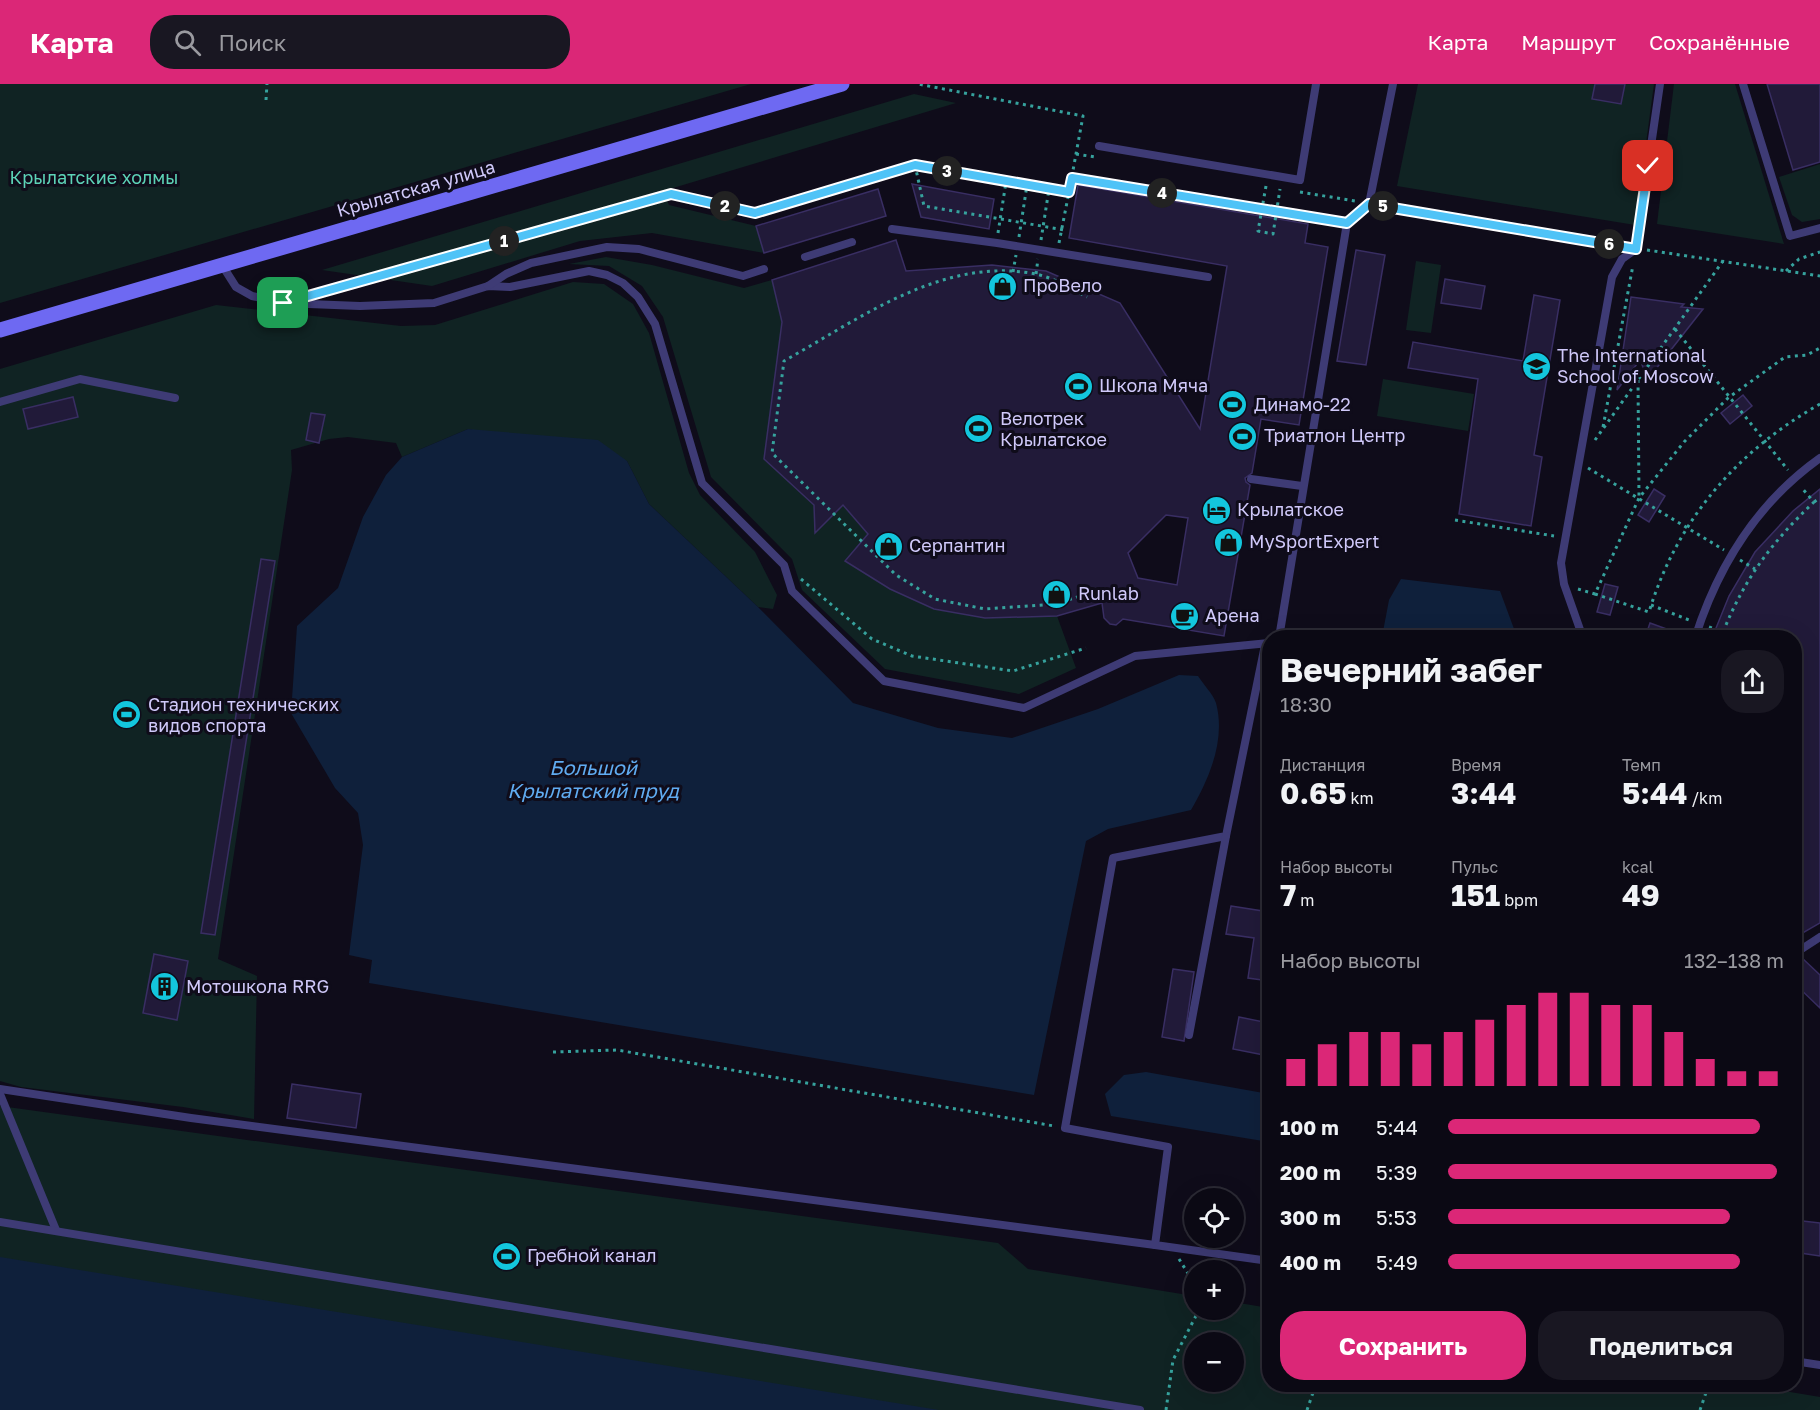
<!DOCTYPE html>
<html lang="ru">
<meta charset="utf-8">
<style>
body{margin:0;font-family:"Golos Text",sans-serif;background:#191722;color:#f1f3f6;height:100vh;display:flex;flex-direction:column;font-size:22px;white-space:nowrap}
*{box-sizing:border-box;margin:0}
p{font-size:20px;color:#9a9aa0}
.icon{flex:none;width:33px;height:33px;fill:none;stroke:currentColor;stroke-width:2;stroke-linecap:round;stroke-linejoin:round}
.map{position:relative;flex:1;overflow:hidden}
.side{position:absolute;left:1262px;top:546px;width:540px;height:762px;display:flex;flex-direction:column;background:#0b0914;border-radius:24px;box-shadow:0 6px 24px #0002,0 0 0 2px #2b2a34}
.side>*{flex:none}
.tools{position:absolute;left:1184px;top:1104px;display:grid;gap:12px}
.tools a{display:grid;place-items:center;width:60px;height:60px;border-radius:50%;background:#0b0914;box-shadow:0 6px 24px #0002,0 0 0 2px #2b2a34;font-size:30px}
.pin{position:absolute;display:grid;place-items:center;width:51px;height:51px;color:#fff;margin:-26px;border-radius:12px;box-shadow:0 3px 9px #0006}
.km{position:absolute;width:30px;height:30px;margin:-15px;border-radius:50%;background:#222;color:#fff;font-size:16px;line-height:30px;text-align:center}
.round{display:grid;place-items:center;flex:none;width:63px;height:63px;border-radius:24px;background:#191722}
.head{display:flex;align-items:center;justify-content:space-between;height:102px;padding:0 18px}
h1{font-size:33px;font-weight:700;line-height:45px}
.figures{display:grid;grid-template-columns:repeat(3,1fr);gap:9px;height:102px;padding:6px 18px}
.figures div{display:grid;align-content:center}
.figures b{font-size:30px;font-weight:700}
.figures small{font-size:16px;font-weight:400}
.figures p{font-size:16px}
.chart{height:168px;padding:12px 18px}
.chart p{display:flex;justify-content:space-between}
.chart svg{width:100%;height:108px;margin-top:6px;stroke:#db2777;stroke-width:6}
.button{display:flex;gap:12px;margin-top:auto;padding:12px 18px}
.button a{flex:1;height:69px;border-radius:24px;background:#db2777;color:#fff;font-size:24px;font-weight:700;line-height:69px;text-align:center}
.button a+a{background:#191722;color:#f1f3f6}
ul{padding:0 18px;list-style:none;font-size:20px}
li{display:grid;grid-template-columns:96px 72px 1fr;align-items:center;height:45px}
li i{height:15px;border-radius:8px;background:#db2777}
header{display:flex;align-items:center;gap:36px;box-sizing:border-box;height:84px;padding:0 30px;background:#db2777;color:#fff}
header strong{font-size:28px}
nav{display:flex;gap:33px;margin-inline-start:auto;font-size:21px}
.search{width:420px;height:54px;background:#191722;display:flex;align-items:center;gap:15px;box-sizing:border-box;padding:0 21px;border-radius:24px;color:#9a9aa0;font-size:22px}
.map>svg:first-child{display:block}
.green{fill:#102323;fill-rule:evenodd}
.water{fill:#0f203b}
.building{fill:#211a39;stroke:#392e63;stroke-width:1.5;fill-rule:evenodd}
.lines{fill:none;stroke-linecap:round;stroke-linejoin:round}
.path{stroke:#36a29d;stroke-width:3;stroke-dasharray:3 4.5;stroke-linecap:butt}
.lane{stroke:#3e3b75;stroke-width:8}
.secondary{stroke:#6e69f2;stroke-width:15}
.route-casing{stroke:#fff;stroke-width:12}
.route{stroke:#4fc3f7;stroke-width:8}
.labels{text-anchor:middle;stroke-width:6;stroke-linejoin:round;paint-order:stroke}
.park-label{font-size:18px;fill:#5dd3b7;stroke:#0f0c1a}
.street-label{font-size:18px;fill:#d0c9fa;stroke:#0f0c1a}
.poi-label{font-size:18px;fill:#d0c9fa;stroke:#0f0c1a;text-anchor:start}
.water-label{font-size:20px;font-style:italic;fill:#60acf2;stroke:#0f0c1a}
</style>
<header>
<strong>Карта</strong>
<div class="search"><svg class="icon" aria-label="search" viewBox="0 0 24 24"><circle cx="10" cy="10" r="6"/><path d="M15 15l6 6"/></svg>Поиск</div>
<nav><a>Карта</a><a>Маршрут</a><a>Сохранённые</a></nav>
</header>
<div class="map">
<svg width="1820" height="1326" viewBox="0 0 1820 1326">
<rect width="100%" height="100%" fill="#0f0c1a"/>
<g class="green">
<polygon points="0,0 751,0 0,219"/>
<polygon points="1418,0 1654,0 1635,141 1397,102"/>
<polygon points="1674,0 1735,0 1784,160 1657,140"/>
<polygon points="914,10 956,19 663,107 669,121 756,142 764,169 652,149 580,157 432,202 322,186"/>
<polygon points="1820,80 1820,135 1802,138 1792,131 1779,93"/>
<polygon points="606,173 652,181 744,204 772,196 782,238 814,421 815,448 843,421 868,450 845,477 934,525 985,534 1057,532 1076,584 1019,610 885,585 802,506 792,475 711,393 663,233 642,202 609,182 569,180"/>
<polygon points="1416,177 1441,181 1431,249 1406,246"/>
<polygon points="573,198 604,200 633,220 649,249 689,389 700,411 755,468 777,511 773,525 758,523 649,420 627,377 468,345 402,373 396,359 348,353 329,355 291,366 292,386 218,875 257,892 254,1035 183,1023 21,1003 0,997 0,285 216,221 401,242 435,241"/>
<polygon points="1383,295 1474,310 1468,347 1377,332"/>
<path d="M0,1022L998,1159L1028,1185L1194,1212V1226H1233V1218L1269,1224V1300H1743L1820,1313V1326H0ZM1194,1258H1233V1298H1194Z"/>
</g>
<g class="water">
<path d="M468,345L598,356L627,377L649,420L758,523L853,619L938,644L1012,654L1098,625L1179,591L1198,592C1203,600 1213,610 1216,619C1226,656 1209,695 1191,726L1108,745L1086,757L1034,1011L369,899L372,876L349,871L363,761L358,729L335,704L291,629L297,542L338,504L363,433L386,391L402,373Z"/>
<polygon points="1401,495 1500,507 1517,553 1382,553 1389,516"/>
<polygon points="1146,988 1269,1010 1269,1058 1111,1032 1105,1010 1124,991"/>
<polygon points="0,1173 939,1326 0,1326"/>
</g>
<g class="building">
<polygon points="1595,0 1625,0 1621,20 1592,15"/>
<polygon points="1767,0 1820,0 1820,78 1793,86"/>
<polygon points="912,100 994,115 989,145 921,133"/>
<path d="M1078,101L1308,140L1305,159L1328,163L1299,341L1261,335L1252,389L1245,394L1246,398L1250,401L1224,552L1123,535L1116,541L1110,540L1104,534L1102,519L1057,532L985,534L934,525L890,505L845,477L868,450L843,421L815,449L814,421L764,375L782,238L772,196L896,156L906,187L992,181L1046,187L1120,219L1200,345L1227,182L1069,154ZM1166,431L1188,434L1177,501L1138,494L1128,469Z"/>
<polygon points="878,105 886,132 764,169 756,142"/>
<polygon points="1356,166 1385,171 1366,281 1337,277"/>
<polygon points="1445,195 1485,202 1481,225 1441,219"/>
<polygon points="1534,211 1560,216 1534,371 1542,373 1531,442 1459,430 1478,295 1408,284 1413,258 1523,277"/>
<polygon points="1631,213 1684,220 1681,223 1703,225 1648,295 1640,276 1617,306"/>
<polygon points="1743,311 1752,322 1730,340 1721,329"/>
<polygon points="73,313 78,333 28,345 23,325"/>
<polygon points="311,329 325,331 319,359 306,356"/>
<polygon points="1654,405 1665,412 1649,438 1638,431"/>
<polygon points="1820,405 1820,839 1794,854 1794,554 1712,554 1729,512 1755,468 1793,427"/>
<polygon points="261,475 275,477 215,851 201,849"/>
<polygon points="1605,500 1618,503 1610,531 1597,528"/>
<polygon points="1650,539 1686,552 1686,554 1645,554"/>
<polygon points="1231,822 1269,828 1269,897 1248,894 1254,854 1226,850"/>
<polygon points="154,870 188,877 177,936 143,929"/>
<polygon points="1801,873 1820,891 1820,924 1794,899 1794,881"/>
<polygon points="1173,885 1194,888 1184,957 1162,953"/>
<polygon points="1239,933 1269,939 1269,972 1233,965"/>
<polygon points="292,1000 361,1010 356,1044 287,1034"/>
<polygon points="1794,1136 1820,1139 1820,1172 1794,1168"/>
</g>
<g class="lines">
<g class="path">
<polyline points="266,16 267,0"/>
<polyline points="1076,70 1095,73"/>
<polyline points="915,81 924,122 1065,146"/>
<polyline points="1072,94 1336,137"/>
<polyline points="1266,102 1258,147 1273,150 1280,105"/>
<polyline points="1300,108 1355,117"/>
<polyline points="998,149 1006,98"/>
<polyline points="1019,153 1027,101"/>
<polyline points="1041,156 1049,105"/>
<polyline points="1059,159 1069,108"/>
<polyline points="1647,166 1820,192"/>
<polyline points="1786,187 1799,175 1820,168"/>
<polyline points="1013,188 1016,171"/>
<polyline points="1036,190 1038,175"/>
<polyline points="322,208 671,109 755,128 915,81 1069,108 1083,32 918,0"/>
<polyline points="1675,245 1788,386"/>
<polyline points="1638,296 1639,412"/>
<polyline points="1603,343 1633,181"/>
<polyline points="1595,356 1723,177"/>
<polyline points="1588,384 1724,466"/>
<polyline points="1814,418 1820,414"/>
<polyline points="1455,436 1554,452"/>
<polyline points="1740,476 1755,485"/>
<polyline points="801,495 872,555 912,572 1013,587 1086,564"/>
<polyline points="1578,505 1595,510 1639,414 1684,358 1728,314 1785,273 1807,271 1820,264"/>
<path d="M1086,510L1056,520L985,525L935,515L896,491L772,369L784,277C861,234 943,172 1036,190C1054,194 1070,204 1087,213"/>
<path d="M1595,510L1649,528C1677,436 1737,367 1820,320"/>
<polyline points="1651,521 1689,536"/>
<path d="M1709,543L1723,548C1745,494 1771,459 1814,418L1801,403"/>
<polyline points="553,968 617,966 1054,1042"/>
<polyline points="1179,1175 1194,1199"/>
<polyline points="1166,1326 1173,1276 1199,1226"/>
<polyline points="1307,1326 1316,1300"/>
<polyline points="1700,1326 1709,1300"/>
</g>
<g class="lane">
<polyline points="1743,0 1790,152 1820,144"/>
<polyline points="1099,62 1300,96 1316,0"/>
<polyline points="1369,120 1636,165"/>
<polyline points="892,145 997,159 1208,193"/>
<polyline points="805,173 852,158"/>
<polyline points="222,181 236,203 252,212 283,219 360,222 434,219 488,202 510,203 589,187 607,191 623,199 638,213 655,240 702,399 784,481 792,507 884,597 1024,624 1135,572 1269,559"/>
<polyline points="488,202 506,190 531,179 607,163 639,165 743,192 764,185"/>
<polyline points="0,318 80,295 175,314"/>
<polyline points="1251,395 1302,402"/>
<polyline points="1279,554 1347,139 1369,120 1393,0"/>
<polyline points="1583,554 1564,500 1561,479 1612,193 1622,175 1636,165 1660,0"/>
<path d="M1695,554C1718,482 1758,418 1820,374"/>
<polyline points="1265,561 1226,752 1113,774 1065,1044 1168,1063 1155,1161 1269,1177"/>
<polyline points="1794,870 1820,853"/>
<polyline points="1189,951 1226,752"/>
<polyline points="0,1005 191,1034 1155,1161"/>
<polyline points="0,1010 56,1146"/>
<polyline points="0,1138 1140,1326"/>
<polyline points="1794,1277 1820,1281"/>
</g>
<polyline class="secondary" points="0,246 842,0"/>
</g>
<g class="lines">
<defs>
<polyline id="route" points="283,219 671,110 755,129 915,81 1069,108 1072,94 1347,139 1369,120 1636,165 1648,82"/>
</defs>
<use href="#route" class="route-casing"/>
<use href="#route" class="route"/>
</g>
<defs>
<symbol id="shop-disc" viewBox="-11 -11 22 22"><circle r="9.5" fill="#13c6dd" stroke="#0f0c1a"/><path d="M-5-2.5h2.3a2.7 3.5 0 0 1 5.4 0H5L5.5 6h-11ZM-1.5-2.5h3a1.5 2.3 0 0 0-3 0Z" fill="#111"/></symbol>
<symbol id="school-disc" viewBox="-11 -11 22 22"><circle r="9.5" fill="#13c6dd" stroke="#0f0c1a"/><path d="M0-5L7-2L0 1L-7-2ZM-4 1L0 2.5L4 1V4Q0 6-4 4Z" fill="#111"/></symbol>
<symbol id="stadium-disc" viewBox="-11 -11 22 22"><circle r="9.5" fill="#13c6dd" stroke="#0f0c1a"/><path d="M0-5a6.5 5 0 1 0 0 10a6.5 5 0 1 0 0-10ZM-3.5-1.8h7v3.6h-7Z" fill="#111"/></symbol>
<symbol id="hotel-disc" viewBox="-11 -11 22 22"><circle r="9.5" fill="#13c6dd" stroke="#0f0c1a"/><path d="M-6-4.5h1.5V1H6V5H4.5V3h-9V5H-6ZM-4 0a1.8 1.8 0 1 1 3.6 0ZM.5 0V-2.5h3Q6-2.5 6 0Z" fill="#111"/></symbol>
<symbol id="cafe-disc" viewBox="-11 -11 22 22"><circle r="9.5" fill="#13c6dd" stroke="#0f0c1a"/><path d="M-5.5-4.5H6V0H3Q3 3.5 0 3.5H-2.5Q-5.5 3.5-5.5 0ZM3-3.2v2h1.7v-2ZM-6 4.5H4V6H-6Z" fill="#111"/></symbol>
<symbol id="building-disc" viewBox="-11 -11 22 22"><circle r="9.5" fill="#13c6dd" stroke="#0f0c1a"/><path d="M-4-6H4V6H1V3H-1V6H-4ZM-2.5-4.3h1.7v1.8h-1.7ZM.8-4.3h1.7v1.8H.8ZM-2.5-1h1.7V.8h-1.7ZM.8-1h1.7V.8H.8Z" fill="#111"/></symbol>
</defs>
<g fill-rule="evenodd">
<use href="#shop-disc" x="986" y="186" width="33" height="33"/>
<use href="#school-disc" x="1520" y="266" width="33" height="33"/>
<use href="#stadium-disc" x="1062" y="286" width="33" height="33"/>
<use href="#stadium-disc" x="1216" y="304" width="33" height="33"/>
<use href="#stadium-disc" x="962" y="328" width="33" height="33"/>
<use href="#stadium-disc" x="1226" y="336" width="33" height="33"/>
<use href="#hotel-disc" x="1200" y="410" width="33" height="33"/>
<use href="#shop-disc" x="1212" y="442" width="33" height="33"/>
<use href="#shop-disc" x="872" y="446" width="33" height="33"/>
<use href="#shop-disc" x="1040" y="494" width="33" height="33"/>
<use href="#cafe-disc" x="1168" y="516" width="33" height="33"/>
<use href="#stadium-disc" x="110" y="614" width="33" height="33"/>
<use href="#building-disc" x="148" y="886" width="33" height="33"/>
<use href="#stadium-disc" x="490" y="1156" width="33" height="33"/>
</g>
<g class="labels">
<g class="park-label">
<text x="94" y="100">Крылатские холмы</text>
</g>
<g class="street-label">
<text transform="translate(416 105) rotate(-16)" y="6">Крылатская улица</text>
</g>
<g class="poi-label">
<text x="1023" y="208">ПроВело</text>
<text x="1557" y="278">The International<tspan x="1557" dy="21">School of Moscow</tspan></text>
<text x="1099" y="308">Школа Мяча</text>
<text x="1254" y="327">Динамо-22</text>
<text x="1000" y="341">Велотрек<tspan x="1000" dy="21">Крылатское</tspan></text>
<text x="1264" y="358">Триатлон Центр</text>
<text x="1237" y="432">Крылатское</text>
<text x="1249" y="464">MySportExpert</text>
<text x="909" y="468">Серпантин</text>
<text x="1078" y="516">Runlab</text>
<text x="1205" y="538">Арена</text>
<text x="148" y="627">Стадион технических<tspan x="148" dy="21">видов спорта</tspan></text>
<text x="186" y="909">Мотошкола RRG</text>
<text x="527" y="1178">Гребной канал</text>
</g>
<g class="water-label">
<text x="593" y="691">Большой<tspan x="593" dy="23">Крылатский пруд</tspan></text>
</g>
</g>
</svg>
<div class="tools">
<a><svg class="icon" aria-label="locate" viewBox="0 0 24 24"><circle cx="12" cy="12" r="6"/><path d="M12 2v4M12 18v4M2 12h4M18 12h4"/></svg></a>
<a>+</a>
<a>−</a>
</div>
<div class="pin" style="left:283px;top:219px;background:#1e9e55"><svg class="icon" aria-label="arrive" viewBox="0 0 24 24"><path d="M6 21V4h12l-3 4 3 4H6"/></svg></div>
<div class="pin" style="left:1648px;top:82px;background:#d93025"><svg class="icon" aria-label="check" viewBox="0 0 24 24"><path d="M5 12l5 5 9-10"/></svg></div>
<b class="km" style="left:504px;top:157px">1</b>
<b class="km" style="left:725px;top:122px">2</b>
<b class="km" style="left:947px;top:87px">3</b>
<b class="km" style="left:1162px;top:109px">4</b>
<b class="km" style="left:1383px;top:122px">5</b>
<b class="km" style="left:1609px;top:160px">6</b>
<section class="side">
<div class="head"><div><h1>Вечерний забег</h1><p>18:30</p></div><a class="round"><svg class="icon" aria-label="share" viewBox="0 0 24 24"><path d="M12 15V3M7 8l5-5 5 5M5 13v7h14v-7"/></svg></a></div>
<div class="figures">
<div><p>Дистанция</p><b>0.65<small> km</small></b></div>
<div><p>Время</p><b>3:44</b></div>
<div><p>Темп</p><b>5:44<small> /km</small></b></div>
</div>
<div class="figures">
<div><p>Набор высоты</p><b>7<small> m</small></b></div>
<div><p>Пульс</p><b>151<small> bpm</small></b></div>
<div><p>kcal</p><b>49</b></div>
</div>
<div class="chart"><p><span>Набор высоты</span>132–138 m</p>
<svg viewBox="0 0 160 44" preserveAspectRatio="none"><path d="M5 44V33M15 44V27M25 44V22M35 44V22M45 44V27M55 44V22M65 44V17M75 44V11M85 44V6M95 44V6M105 44V11M115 44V11M125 44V22M135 44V33M145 44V38M155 44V38"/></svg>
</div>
<ul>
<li><b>100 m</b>5:44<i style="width:93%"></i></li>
<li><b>200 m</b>5:39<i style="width:98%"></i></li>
<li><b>300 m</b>5:53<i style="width:84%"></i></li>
<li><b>400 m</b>5:49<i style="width:87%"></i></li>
</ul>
<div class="button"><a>Сохранить</a><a>Поделиться</a></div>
</section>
</div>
